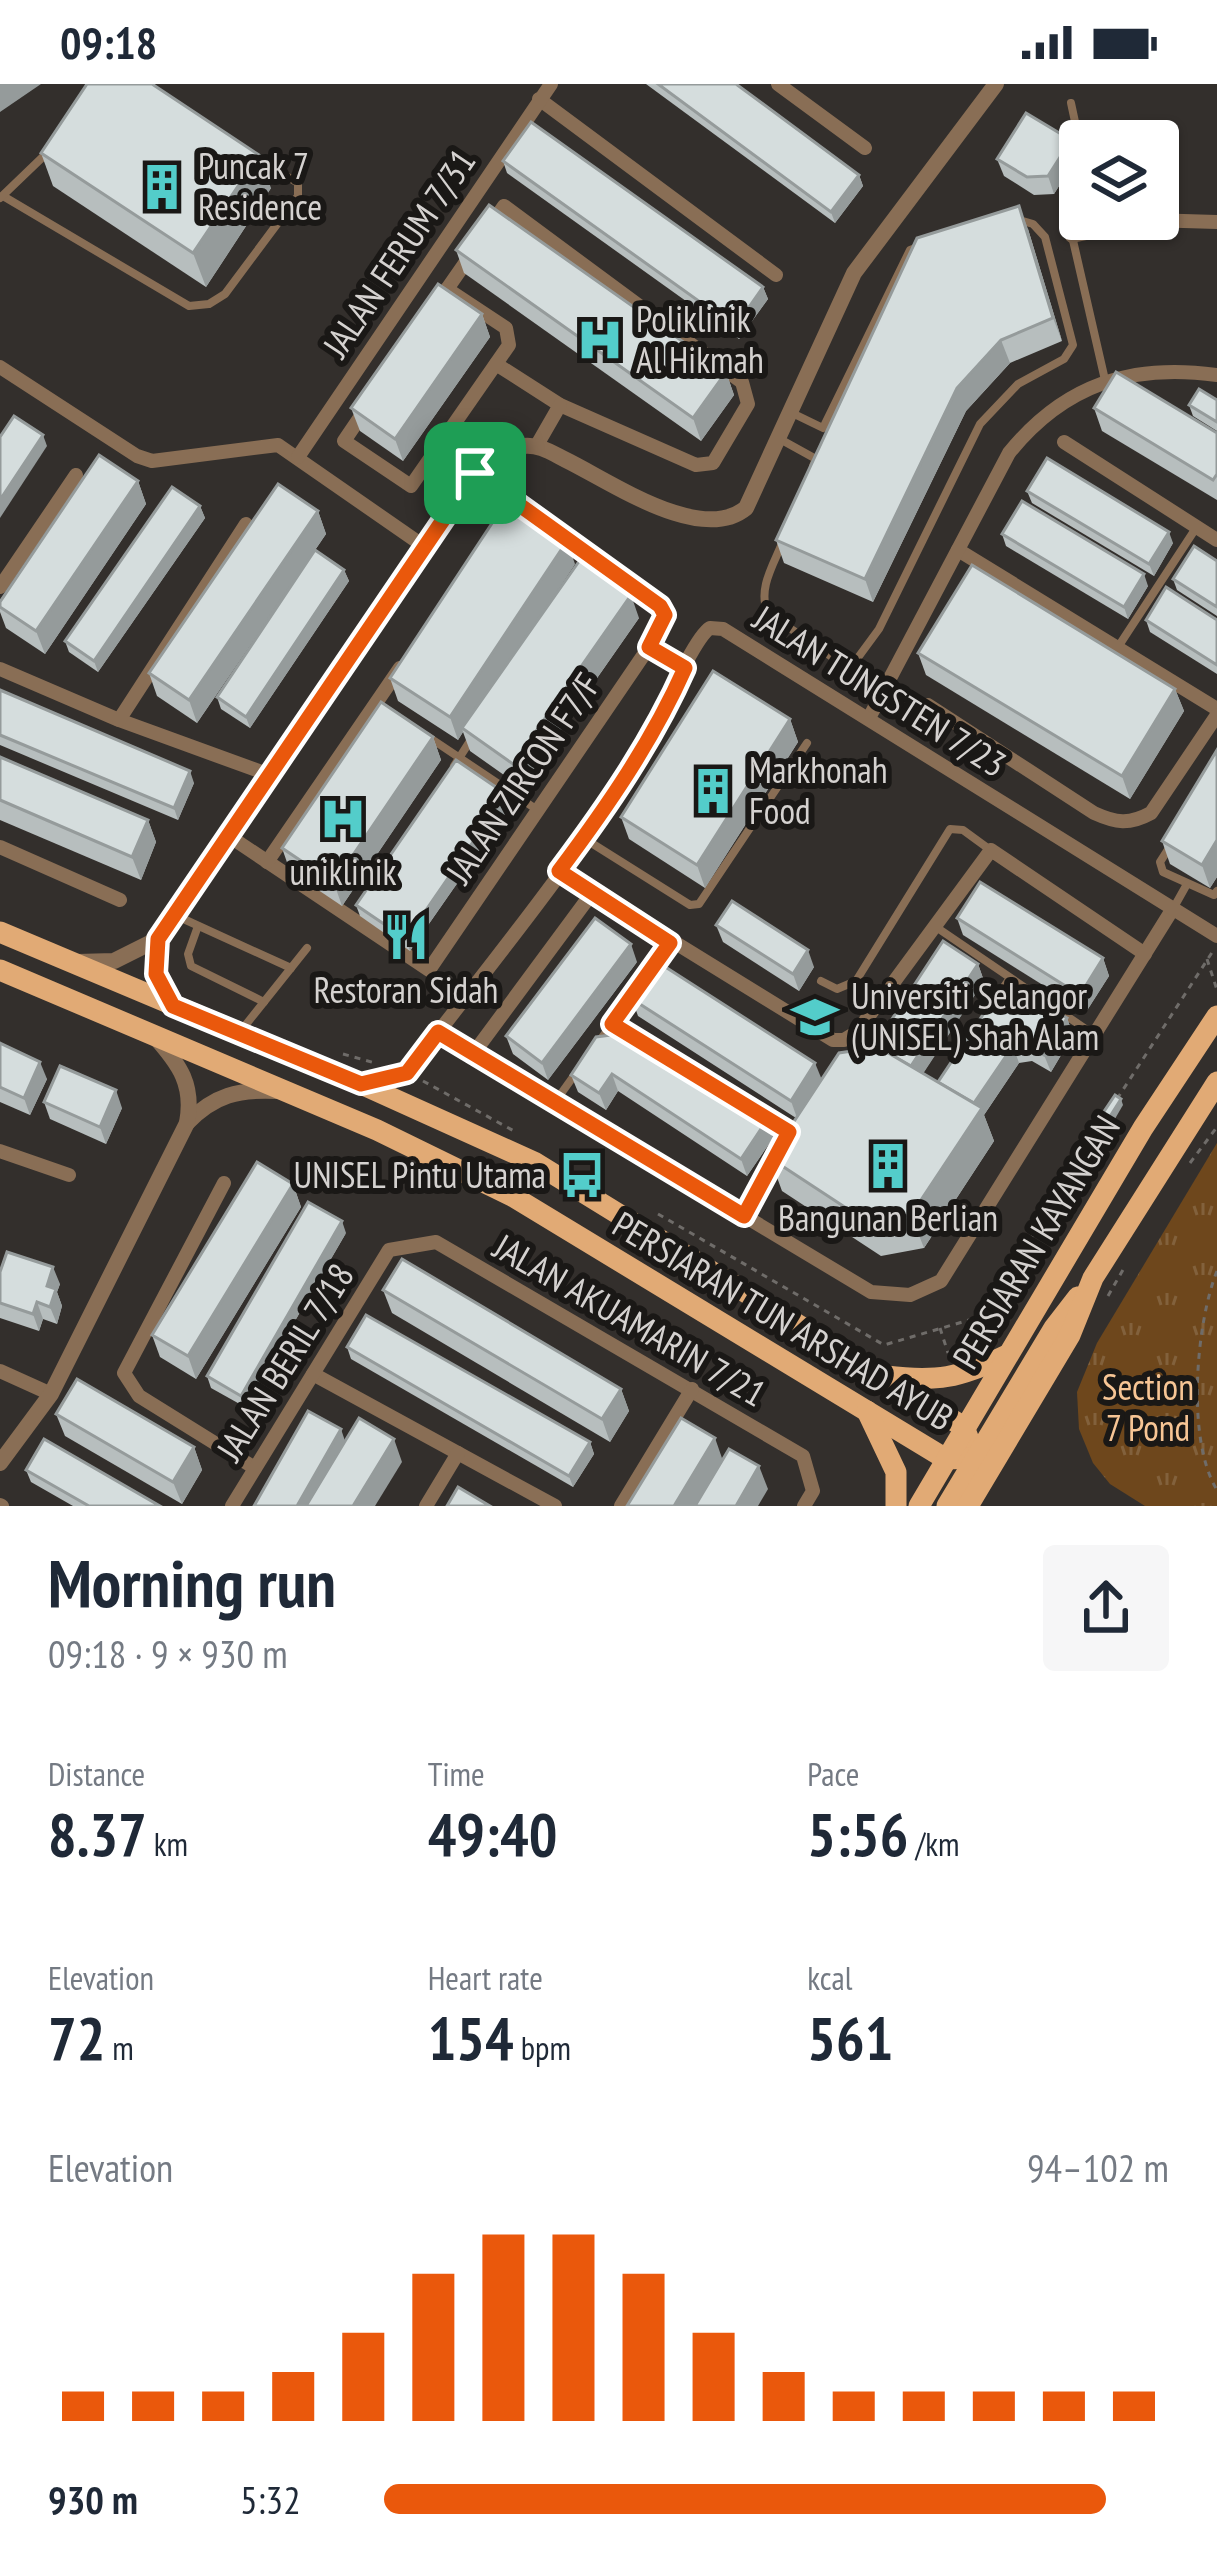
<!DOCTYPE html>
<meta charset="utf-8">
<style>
body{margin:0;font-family:"PT Sans Narrow",sans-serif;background:#f6f6f7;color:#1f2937;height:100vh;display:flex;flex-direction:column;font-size:45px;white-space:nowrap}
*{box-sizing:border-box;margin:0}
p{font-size:39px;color:#747a83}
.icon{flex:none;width:66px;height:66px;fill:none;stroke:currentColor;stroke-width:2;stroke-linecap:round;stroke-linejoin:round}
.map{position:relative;height:1422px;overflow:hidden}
.details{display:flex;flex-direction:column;background:#fff;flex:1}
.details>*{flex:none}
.fabs{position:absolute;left:1059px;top:36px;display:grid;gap:24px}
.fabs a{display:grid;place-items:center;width:120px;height:120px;border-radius:12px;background:#fff;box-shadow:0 3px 9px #0004;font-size:60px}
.pin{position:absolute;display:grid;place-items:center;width:102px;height:102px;color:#fff;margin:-51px;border-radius:24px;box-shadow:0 6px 18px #0006}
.round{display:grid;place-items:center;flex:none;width:126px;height:126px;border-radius:12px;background:#f6f6f7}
.headline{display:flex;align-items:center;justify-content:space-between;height:204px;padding:0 48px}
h1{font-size:66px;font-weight:700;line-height:90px}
.stats{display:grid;grid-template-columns:repeat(3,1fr);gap:18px;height:204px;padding:12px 48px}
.stats div{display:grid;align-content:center}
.stats b{font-size:60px;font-weight:700}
.stats small{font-size:33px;font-weight:400}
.stats p{font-size:33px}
.chart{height:336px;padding:24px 48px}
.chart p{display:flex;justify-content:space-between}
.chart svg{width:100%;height:216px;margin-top:12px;stroke:#ea580c;stroke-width:6}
ul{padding:0 48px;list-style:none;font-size:39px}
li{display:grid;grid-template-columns:192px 144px 1fr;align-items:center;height:90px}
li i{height:30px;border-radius:15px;background:#ea580c}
.status{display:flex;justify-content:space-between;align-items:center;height:84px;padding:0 60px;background:#fff;direction:ltr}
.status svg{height:33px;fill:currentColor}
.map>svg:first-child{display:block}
.park{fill:url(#park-tufts)}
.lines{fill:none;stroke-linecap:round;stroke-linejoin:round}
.path{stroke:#6f6c69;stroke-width:3;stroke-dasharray:6 6;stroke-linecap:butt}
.service{stroke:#896e55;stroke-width:8}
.minor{stroke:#896e55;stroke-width:14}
.tertiary{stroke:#896e55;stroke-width:16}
.primary{stroke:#e1aa75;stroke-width:21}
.wall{fill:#b7bebe}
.shaded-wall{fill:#959b9b}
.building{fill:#d5dddd;stroke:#959b9b;stroke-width:3}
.route-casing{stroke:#fff;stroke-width:24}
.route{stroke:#ea580c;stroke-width:15}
.labels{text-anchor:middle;stroke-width:12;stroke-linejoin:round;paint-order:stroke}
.poi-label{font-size:36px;fill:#d5d2d0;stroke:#1a1816;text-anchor:start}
.street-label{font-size:36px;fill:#d5d2d0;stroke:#1a1816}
.park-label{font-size:36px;fill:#f7c595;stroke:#1a1816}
</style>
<div class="status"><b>09:18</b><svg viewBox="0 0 49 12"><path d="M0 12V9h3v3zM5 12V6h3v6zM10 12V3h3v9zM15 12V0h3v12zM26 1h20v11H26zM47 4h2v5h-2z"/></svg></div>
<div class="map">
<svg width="1217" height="1422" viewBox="0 0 1217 1422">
<defs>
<pattern id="park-tufts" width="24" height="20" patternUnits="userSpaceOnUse" patternTransform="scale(3)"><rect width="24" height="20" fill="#6e471c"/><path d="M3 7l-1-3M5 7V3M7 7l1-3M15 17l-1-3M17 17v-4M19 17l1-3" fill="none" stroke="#82613c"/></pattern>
</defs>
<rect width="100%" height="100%" fill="#332f2c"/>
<polygon class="park" points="1217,1059 1217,1422 1145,1422 1110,1400 1093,1379 1079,1345 1077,1308 1097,1259"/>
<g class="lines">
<g class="path">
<polyline points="1207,875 1217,906"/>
<polyline points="343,970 375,979"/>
<polyline points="423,997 514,1047"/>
<polyline points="1117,1015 1213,867"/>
<polyline points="1190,1079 1217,1043"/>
<polyline points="658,1130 884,1261 976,1234 1016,1180 1105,1033"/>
<path d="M1217,1187C1196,1239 1186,1356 1217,1406"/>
<polyline points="1108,1212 1124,1184"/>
<polyline points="940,1244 948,1269"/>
</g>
<g class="service">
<polyline points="1071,19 1080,61"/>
<polyline points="1080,89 1072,152 1105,296"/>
<polyline points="3,112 189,222 209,220 225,210 298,112 298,99 254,73"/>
<polyline points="0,114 49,67"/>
<polyline points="790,328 823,344 910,166 918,163"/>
<polyline points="778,354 816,375 813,382"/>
<path d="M783,457C774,480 757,505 768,529L842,580L854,579L879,545L980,340L1018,300L1064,275L1073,261L1045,153L1033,140L1016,135"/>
<polyline points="1118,563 1196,444"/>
<polyline points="427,652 536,725"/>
<polyline points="454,682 472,654"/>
<polyline points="585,755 690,821 699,820 807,659"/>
<polyline points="1169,764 1160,778 1163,788 1214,811 1217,807"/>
<polyline points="1173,825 1187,800"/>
<polyline points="177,832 291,884"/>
<polyline points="198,842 188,870 191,882 264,918"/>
<polyline points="936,843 1093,950"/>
<polyline points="821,897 837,905 856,897 950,745 963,746 989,765"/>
<polyline points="987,927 1010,894"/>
<polyline points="612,940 631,952"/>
<polyline points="240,948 307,864"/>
<polyline points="598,959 670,859"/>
<polyline points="721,1006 789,1048 786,1054"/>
<polyline points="555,1018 578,986"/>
<polyline points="744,1133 776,1073"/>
</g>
<g class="minor">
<polyline points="778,0 865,64"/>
<polyline points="539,15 776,191"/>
<polyline points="489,144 504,122 742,298 748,320 713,379 696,381 560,321 496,280"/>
<polyline points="1072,152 1150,136 1217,138"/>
<polyline points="438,218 470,172"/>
<polyline points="0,283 137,372 152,377 278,361 425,463"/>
<polyline points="365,326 344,357 411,402 509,261 506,244 447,205"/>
<polyline points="1064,358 1217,456"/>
<polyline points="537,361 560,321"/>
<polyline points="298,373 551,0"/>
<polyline points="958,466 1217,625"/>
<polyline points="0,503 76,391"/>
<polyline points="649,563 685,584"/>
<polyline points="0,585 119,636 270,691"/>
<path d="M928,621L1094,729C1116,739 1129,741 1151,729L1217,631"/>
<path d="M869,634L1009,369C1064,301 1130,279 1217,291"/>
<polyline points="119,636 246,440"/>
<polyline points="229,752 429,886 649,563 665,531 660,522 475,389"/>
<polyline points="0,763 120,816"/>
<polyline points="267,778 400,584"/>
<polyline points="559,787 833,956 844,956 857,948 991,766 1145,870"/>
<polyline points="438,948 871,1208 910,1211 941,1197 1172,826"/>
<polyline points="473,970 592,809"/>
<path d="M367,999L407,989C486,885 572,783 640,671C655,646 692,555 710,544L723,545L776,578L1217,852"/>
<polyline points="0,1067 69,1091"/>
<polyline points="224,1099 124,1289 139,1312 255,1384"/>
<polyline points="0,1287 51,1310"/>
<polyline points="313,1290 555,1422"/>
<polyline points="0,1421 2,1422"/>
<polyline points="232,1422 389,1166 436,1158 803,1372 813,1407 804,1422"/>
<polyline points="426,1422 458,1369"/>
<polyline points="621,1422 692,1305"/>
</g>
<g class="tertiary">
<polyline points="158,855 156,890 173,922"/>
<path d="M77,878L114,877L158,855L475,389C489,377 503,364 523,362C539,360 552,369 566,376C611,398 701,461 746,424L854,189L996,0"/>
<path d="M187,1039C214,1011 239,1005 277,1007"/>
<path d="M0,1379L51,1310L187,1039C194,1001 180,981 155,953"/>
</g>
<g class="primary">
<polyline points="0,848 361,1000 534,1078 964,1343 976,1374"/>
<polyline points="0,886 377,1046 512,1112 946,1375 976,1374"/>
<path d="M886,1292C937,1298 959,1294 1005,1272"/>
<polyline points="867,1327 896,1388 896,1422"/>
<polyline points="919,1422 1143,1044 1217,932"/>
<polyline points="947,1422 1054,1244 1078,1213"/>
<polyline points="968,1422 1070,1251 1093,1194 1217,998"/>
</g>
</g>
<g class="wall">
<polygon points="646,0 736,0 859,91 863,102 835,139"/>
<polygon points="1071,56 1077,73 1054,110 1034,111 1004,92 997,75"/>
<polygon points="41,69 271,104 206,203 53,102"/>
<polygon points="503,77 763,203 768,215 739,255 507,89"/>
<polygon points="1028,145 1062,257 1010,279 966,327 873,518 784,479 776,456"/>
<polygon points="456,166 726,288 734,311 701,357 464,189"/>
<polygon points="482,230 490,253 403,377 360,347 351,324"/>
<polygon points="1217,316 1217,347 1193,332 1189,321"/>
<polygon points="1094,324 1217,349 1217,416 1102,347"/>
<polygon points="138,397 146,420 45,570 6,544 0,528 0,518"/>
<polygon points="1027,407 1173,459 1154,492 1032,419"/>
<polygon points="200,422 205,434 98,588 69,568 65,557"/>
<polygon points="318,427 326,450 197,639 157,612 149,589"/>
<polygon points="1002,450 1148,502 1128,535 1006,462"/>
<polygon points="1217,477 1217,532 1177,506 1173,495"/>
<polygon points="575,480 537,537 639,534 521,703 470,667 463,648 458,656 398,617 390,594"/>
<polygon points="344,486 349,497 250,644 221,625 217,613"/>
<polygon points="1146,536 1217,536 1217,590 1150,548"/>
<polygon points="918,569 1175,605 1184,627 1130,715 926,591"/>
<polygon points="0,606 194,699 178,736 0,661"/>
<polygon points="790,635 798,658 705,804 629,755 621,733"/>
<polygon points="433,653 441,676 342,822 290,787 282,764"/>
<polygon points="1217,666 1217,793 1210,804 1170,780 1162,757"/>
<polygon points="0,673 148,736 156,758 141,796 0,736"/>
<polygon points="511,722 410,867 360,832 356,821"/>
<polygon points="957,834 1103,874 1109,892 1086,928 963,851"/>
<polygon points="716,841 814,883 799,907 723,858"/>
<polygon points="637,878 548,996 513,970 506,952"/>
<polygon points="978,880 984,897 923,989 938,998 1067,934 1073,951 1051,988 1032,977 1019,979 984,1031 994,1057 924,1164 881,1172 782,1107 770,1074 796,1034 638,932 632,915 821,996 873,964"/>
<polygon points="596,953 767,1036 773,1054 747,1092 618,1007 606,1026 578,1008 571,991"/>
<polygon points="0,959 47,995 30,1031 0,1018"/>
<polygon points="44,1018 122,1024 106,1060 50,1035"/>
<polygon points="293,1100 301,1123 196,1295 160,1273 152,1251"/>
<polygon points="346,1149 245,1323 211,1304 207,1292"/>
<polygon points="0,1188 60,1200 57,1208 62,1222 57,1240 43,1235 39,1247 0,1234"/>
<polygon points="383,1206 621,1305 629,1327 610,1358 392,1229"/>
<polygon points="347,1263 590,1358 594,1370 573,1403 351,1275"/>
<polygon points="56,1330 194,1363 202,1386 182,1420 65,1352"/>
<polygon points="26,1386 160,1422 73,1422 31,1398"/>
</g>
<g class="shaded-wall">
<polygon points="0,0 41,0 0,28"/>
<polygon points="1071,56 1077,73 1054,110 1048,92"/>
<polygon points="259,71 271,104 206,203 193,169"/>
<polygon points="859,91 863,102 835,139 831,128"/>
<polygon points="1019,122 1028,145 1062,257 1053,234"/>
<polygon points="763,203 768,215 739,255 735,243"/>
<polygon points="482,230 490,253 403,377 395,355"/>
<polygon points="1001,256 1010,279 966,327 873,518 865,495 957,304"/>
<polygon points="726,288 734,311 701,357 693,334"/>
<polygon points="43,351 47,362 0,434 0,416"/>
<polygon points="138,397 146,420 45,570 36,547"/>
<polygon points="200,422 205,434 98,588 94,577"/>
<polygon points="318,427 326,450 197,639 189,616"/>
<polygon points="1169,448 1173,459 1154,492 1149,480"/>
<polygon points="567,457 575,480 465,646 462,644 463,648 458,656 450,633"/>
<polygon points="344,486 349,497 250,644 246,633"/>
<polygon points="1144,490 1148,502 1128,535 1124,523"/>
<polygon points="631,511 639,534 521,703 513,680"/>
<polygon points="1175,605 1184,627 1130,715 1122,692"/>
<polygon points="790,635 798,658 705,804 697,781"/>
<polygon points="433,653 441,676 342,822 334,799"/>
<polygon points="190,687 194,699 178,736 174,724"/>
<polygon points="506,710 511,722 410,867 406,855"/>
<polygon points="148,736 156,758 141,796 132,773"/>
<polygon points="1217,756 1217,793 1210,804 1202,781"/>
<polygon points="631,860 637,878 548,996 542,979"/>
<polygon points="808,866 814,883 799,907 793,890"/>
<polygon points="1103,874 1109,892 1086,928 1080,911"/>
<polygon points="978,880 984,897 913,1005 907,988"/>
<polygon points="1067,934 1073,951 1051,988 1044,971"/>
<polygon points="1013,962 1019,979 984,1031 994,1057 924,1164 911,1131 971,1023"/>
<polygon points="40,978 47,995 30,1031 24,1014"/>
<polygon points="815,979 822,996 797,1034 791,1017"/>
<polygon points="612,990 618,1007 606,1026 599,1009"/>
<polygon points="116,1006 122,1024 106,1060 100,1043"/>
<polygon points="1121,1015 1123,1021 1112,1040 1109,1034"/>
<polygon points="767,1036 773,1054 747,1092 741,1075"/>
<polygon points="293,1100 301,1123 196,1295 188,1272"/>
<polygon points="342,1137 346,1149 245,1323 241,1312"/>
<polygon points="53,1183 60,1200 57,1208 62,1222 57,1240 50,1223 47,1202"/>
<polygon points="37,1218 43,1235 39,1247 33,1230"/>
<polygon points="621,1305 629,1327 610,1358 602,1335"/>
<polygon points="341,1345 345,1357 308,1422 297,1422"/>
<polygon points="715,1354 723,1377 696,1422 674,1422"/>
<polygon points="394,1355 402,1378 375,1422 353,1422"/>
<polygon points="590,1358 594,1370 573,1403 569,1392"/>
<polygon points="194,1363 202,1386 182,1420 173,1398"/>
<polygon points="759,1382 768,1405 758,1422 736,1422"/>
</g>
<g class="building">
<polygon points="87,0 152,0 259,71 193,169 41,69"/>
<polygon points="658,0 736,0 859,91 831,128"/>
<polygon points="1026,29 1071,56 1048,92 1027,93 997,75"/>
<polygon points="531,38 763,203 735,243 503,77"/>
<polygon points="489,121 726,288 693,334 456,166"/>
<polygon points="1019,122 1053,234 1001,256 957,304 865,495 776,456 917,154"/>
<polygon points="438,200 482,230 395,355 351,324"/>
<polygon points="1116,288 1217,349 1217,390 1213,396 1094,324"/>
<polygon points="1199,305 1217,316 1217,338 1189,321"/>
<polygon points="14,332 43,351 0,416 0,353"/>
<polygon points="99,371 138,397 36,547 0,523 0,518"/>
<polygon points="1047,374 1169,448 1149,480 1027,407"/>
<polygon points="278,400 318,427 189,616 149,589"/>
<polygon points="172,403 200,422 94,577 65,557"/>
<polygon points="1022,417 1144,490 1124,523 1002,450"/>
<polygon points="506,418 567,457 450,633 390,594"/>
<polygon points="1194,462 1217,477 1217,523 1173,495"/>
<polygon points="315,466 344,486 246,633 217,613"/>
<polygon points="580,476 631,511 513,680 462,644"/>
<polygon points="972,481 1175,605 1122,692 918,569"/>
<polygon points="1166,503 1217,536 1217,581 1146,536"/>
<polygon points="713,587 790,635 697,781 621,733"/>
<polygon points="0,606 190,687 174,724 0,651"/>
<polygon points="381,618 433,653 334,799 282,764"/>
<polygon points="1217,666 1217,756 1202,781 1162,757"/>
<polygon points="0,673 148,736 132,773 0,716"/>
<polygon points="456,676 506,710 406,855 356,821"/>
<polygon points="980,798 1103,874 1080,911 957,834"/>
<polygon points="732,817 808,866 793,890 716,841"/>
<polygon points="595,834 631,860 542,979 506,952"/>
<polygon points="943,857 978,880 911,982 878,963 873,964"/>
<polygon points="656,877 815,979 791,1017 632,915"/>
<polygon points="1030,912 1067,934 1044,971 1026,960 1013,962 974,1019 938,998 990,920"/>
<polygon points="634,948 767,1036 741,1075 612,990 599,1009 571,991 596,953"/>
<polygon points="0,959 40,978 24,1014 0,1003"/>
<polygon points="878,963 982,1024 911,1131 869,1139 770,1074 839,969"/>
<polygon points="60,982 116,1006 100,1043 44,1018"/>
<polygon points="1115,1011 1121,1015 1109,1034 1103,1029"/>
<polygon points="257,1078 293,1100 188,1272 152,1251"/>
<polygon points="308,1118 342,1137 241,1312 207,1292"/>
<polygon points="7,1168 53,1183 47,1202 56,1205 50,1223 37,1218 33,1230 0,1219 0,1188"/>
<polygon points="402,1175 621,1305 602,1335 383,1206"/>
<polygon points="366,1231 590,1358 569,1392 347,1263"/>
<polygon points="77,1295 194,1363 173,1398 56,1330"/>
<polygon points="308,1327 341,1345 297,1422 254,1422"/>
<polygon points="359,1334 394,1355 353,1422 306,1422"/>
<polygon points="681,1334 715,1354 674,1422 627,1422"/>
<polygon points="44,1355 160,1422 89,1422 26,1386"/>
<polygon points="729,1365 759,1382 736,1422 695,1422"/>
<polygon points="458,1403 490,1422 447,1422"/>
</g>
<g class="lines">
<defs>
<path id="route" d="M475,389L660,522L665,531L649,563L685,584C652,658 607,723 559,787L670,859L612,940L789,1048L744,1132L438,948L407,989L361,1000L173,922L156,890L158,855Z"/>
</defs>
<use href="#route" class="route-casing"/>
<use href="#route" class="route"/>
</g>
<defs>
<symbol id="building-bare" viewBox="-9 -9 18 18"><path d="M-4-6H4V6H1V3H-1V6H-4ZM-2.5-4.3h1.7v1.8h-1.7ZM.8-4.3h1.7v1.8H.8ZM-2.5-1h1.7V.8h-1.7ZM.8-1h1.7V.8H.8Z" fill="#53cdca" stroke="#1a1816" stroke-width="2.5" paint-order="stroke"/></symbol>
<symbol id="hospital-bare" viewBox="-9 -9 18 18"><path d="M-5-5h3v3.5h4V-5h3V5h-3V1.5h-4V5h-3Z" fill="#53cdca" stroke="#1a1816" stroke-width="2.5" paint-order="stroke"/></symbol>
<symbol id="restaurant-bare" viewBox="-9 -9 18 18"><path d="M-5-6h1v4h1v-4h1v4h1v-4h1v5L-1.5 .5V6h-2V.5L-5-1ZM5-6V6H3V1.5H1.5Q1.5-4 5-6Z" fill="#53cdca" stroke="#1a1816" stroke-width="2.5" paint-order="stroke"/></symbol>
<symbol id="university-bare" viewBox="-9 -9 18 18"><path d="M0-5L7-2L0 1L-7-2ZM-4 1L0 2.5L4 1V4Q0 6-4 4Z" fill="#53cdca" stroke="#1a1816" stroke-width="2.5" paint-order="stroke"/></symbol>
<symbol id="bus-bare" viewBox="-9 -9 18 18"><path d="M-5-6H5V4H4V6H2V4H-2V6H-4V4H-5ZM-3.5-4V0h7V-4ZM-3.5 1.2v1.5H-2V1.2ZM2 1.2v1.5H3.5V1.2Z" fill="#53cdca" stroke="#1a1816" stroke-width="2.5" paint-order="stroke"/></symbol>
</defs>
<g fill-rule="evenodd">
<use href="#building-bare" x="129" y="70" width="66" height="66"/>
<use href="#hospital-bare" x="567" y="223" width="66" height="66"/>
<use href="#building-bare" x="680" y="674" width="66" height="66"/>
<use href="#hospital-bare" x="310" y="702" width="66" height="66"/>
<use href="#restaurant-bare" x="373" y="820" width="66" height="66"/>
<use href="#university-bare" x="782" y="900" width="66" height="66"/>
<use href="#building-bare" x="855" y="1049" width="66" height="66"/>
<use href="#bus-bare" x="549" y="1058" width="66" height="66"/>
</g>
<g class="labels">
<g class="poi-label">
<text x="198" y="95">Puncak 7<tspan x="198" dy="41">Residence</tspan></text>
<text x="636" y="248">Poliklinik<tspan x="636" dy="41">Al Hikmah</tspan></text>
<text x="749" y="699">Markhonah<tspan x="749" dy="41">Food</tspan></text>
<text x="343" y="801" text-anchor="middle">uniklinik</text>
<text x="406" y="919" text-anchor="middle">Restoran Sidah</text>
<text x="851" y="925">Universiti Selangor<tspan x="851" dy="41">(UNISEL) Shah Alam</tspan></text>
<text x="546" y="1104" text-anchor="end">UNISEL Pintu Utama</text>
<text x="888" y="1147" text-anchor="middle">Bangunan Berlian</text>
</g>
<g class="street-label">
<text transform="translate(399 169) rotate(-56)" y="13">JALAN FERUM 7/31</text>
<text transform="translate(880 607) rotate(32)" y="13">JALAN TUNGSTEN 7/23</text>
<text transform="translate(523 694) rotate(-56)" y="13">JALAN ZIRCON F7/F</text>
<text transform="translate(1036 1158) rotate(-59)" y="13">PERSIARAN KAYANGAN</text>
<text transform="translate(630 1236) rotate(30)" y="13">JALAN AKUAMARIN 7/21</text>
<text transform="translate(783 1237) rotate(31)" y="13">PERSIARAN TUN ARSHAD AYUB</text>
<text transform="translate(285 1278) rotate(-58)" y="13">JALAN BERIL 7/18</text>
</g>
<g class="park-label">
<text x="1148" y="1316">Section<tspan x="1148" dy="41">7 Pond</tspan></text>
</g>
</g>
</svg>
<div class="fabs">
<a><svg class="icon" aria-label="layers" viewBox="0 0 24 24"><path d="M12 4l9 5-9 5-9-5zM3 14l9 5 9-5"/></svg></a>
</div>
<div class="pin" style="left:475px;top:389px;background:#1e9e55"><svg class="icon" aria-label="arrive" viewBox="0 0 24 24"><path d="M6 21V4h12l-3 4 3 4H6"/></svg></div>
</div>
<section class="details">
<div class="headline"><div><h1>Morning run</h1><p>09:18 · 9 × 930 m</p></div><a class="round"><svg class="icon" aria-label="share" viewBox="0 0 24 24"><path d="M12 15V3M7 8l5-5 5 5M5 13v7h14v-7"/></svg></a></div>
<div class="stats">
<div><p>Distance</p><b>8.37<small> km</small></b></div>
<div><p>Time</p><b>49:40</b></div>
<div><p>Pace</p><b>5:56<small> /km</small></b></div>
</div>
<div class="stats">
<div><p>Elevation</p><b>72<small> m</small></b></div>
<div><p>Heart rate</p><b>154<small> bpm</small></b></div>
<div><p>kcal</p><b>561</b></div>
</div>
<div class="chart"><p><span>Elevation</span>94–102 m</p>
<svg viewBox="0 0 160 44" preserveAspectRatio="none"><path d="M5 44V38M15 44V38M25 44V38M35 44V34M45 44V26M55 44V14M65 44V6M75 44V6M85 44V14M95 44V26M105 44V34M115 44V38M125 44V38M135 44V38M145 44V38M155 44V38"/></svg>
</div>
<ul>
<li><b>930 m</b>5:32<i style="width:92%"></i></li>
</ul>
</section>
